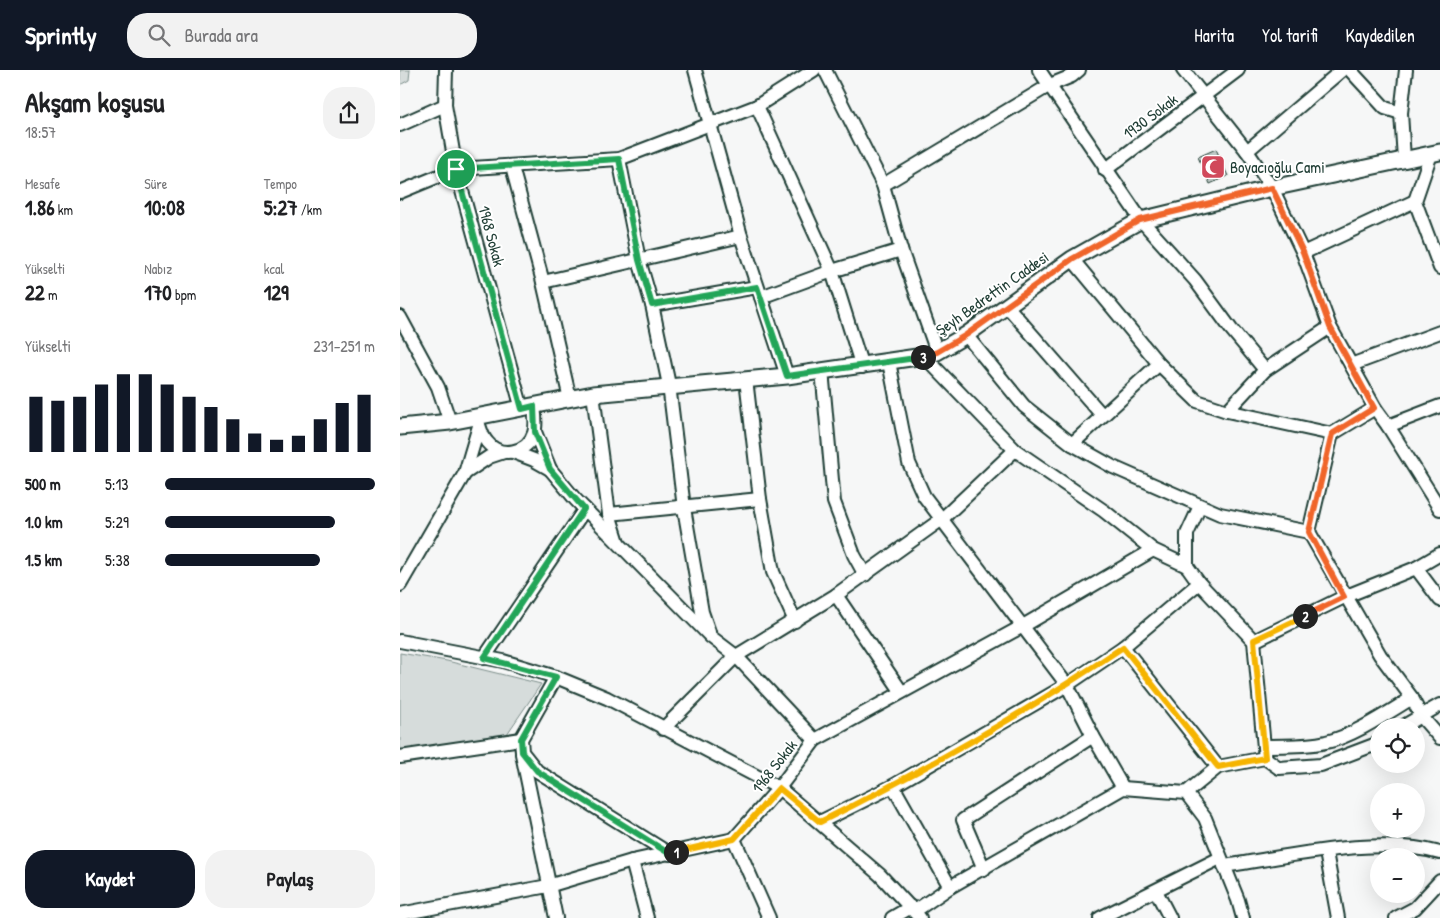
<!DOCTYPE html>
<html lang="tr">
<meta charset="utf-8">
<style>
body{margin:0;font-family:"Patrick Hand",sans-serif;background:#f2f2f2;color:#202124;height:100vh;display:flex;flex-direction:column;font-size:19px;white-space:nowrap}
*{box-sizing:border-box;margin:0}
p{font-size:16px;color:#757577}
.icon{flex:none;width:28px;height:28px;fill:none;stroke:currentColor;stroke-width:2;stroke-linecap:round;stroke-linejoin:round}
.map{position:relative;flex:1;overflow:hidden}
.sheet{display:flex;flex-direction:column;background:#fff;width:400px}
.sheet>*{flex:none}
.tools{position:absolute;left:970px;top:648px;display:grid;gap:10px}
.tools a{display:grid;place-items:center;width:55px;height:55px;border-radius:50%;background:#fff;box-shadow:0 5px 20px #0002;font-size:25px}
.pin{position:absolute;display:grid;place-items:center;width:42px;height:42px;color:#fff;margin:-21px;border:2px solid #fff;border-radius:50%;box-shadow:0 1px 5px #0007}
.km{position:absolute;width:25px;height:25px;margin:-12px;border-radius:50%;background:#222;color:#fff;font-size:14px;line-height:25px;text-align:center}
.round{display:grid;place-items:center;flex:none;width:52px;height:52px;border-radius:20px;background:#f2f2f2}
.head{display:flex;align-items:center;justify-content:space-between;height:85px;padding:0 25px}
h1{font-size:28px;font-weight:700;line-height:38px}
.metrics{display:grid;grid-template-columns:repeat(3,1fr);gap:8px;height:85px;padding:5px 25px}
.metrics div{display:grid;align-content:center}
.metrics b{font-size:21px;font-weight:700}
.metrics small{font-size:14px;font-weight:400}
.metrics p{font-size:14px}
.chart{height:140px;padding:10px 25px}
.chart p{display:flex;justify-content:space-between}
.chart svg{width:100%;height:90px;margin-top:5px;stroke:#111827;stroke-width:6}
.primary-button{display:flex;gap:10px;margin-top:auto;padding:10px 25px}
.primary-button a{flex:1;height:58px;border-radius:20px;background:#111827;color:#fff;font-size:20px;font-weight:700;line-height:58px;text-align:center}
.primary-button a+a{background:#f2f2f2;color:#202124}
ul{padding:0 25px;list-style:none;font-size:16px}
li{display:grid;grid-template-columns:80px 60px 1fr;align-items:center;height:38px}
li i{height:12px;border-radius:6px;background:#111827}
header{display:flex;align-items:center;gap:30px;box-sizing:border-box;height:70px;padding:0 25px;background:#111827;color:#fff}
header strong{font-size:24px}
nav{display:flex;gap:28px;margin-inline-start:auto;font-size:18px}
.search{width:350px;height:45px;background:#f2f2f2;display:flex;align-items:center;gap:12px;box-sizing:border-box;padding:0 18px;border-radius:20px;color:#757577;font-size:19px}
main{display:flex;flex:1;min-height:0}
.map>svg:first-child{display:block}
.green{fill:#d6dcdb;stroke:#7a8c88}
.building{fill:#c0c9c6;stroke:#1f3d34}
.lines{fill:none;stroke-linecap:round;stroke-linejoin:round}
.minor-casing{stroke:#1f3d34;stroke-width:16}
.major-casing{stroke:#1f3d34;stroke-width:19}
.minor{stroke:#fff;stroke-width:12}
.major{stroke:#fff;stroke-width:15}
.split-1-casing{stroke:#fff;stroke-width:10}
.split-2-casing{stroke:#fff;stroke-width:10}
.split-3-casing{stroke:#fff;stroke-width:10}
.split-4-casing{stroke:#fff;stroke-width:10}
.split-1{stroke:#22a559;stroke-width:6}
.split-2{stroke:#f5b400;stroke-width:6}
.split-3{stroke:#f0652b;stroke-width:6}
.split-4{stroke:#22a559;stroke-width:6}
.labels{text-anchor:middle;stroke-width:4;stroke-linejoin:round;paint-order:stroke}
.street-label{font-size:16px;fill:#1f3d34;stroke:#fff}
.poi-label{font-size:16px;fill:#1f3d34;stroke:#fff;text-anchor:start}
</style>
<header>
<strong>Sprintly</strong>
<div class="search"><svg class="icon" aria-label="search" viewBox="0 0 24 24"><circle cx="10" cy="10" r="6"/><path d="M15 15l6 6"/></svg>Burada ara</div>
<nav><a>Harita</a><a>Yol tarifi</a><a>Kaydedilen</a></nav>
</header>
<main>
<section class="sheet">
<div class="head"><div><h1>Akşam koşusu</h1><p>18:57</p></div><a class="round"><svg class="icon" aria-label="share" viewBox="0 0 24 24"><path d="M12 15V3M7 8l5-5 5 5M5 13v7h14v-7"/></svg></a></div>
<div class="metrics">
<div><p>Mesafe</p><b>1.86<small> km</small></b></div>
<div><p>Süre</p><b>10:08</b></div>
<div><p>Tempo</p><b>5:27<small> /km</small></b></div>
</div>
<div class="metrics">
<div><p>Yükselti</p><b>22<small> m</small></b></div>
<div><p>Nabız</p><b>170<small> bpm</small></b></div>
<div><p>kcal</p><b>129</b></div>
</div>
<div class="chart"><p><span>Yükselti</span>231–251 m</p>
<svg viewBox="0 0 160 44" preserveAspectRatio="none"><path d="M5 44V17M15 44V19M25 44V17M35 44V11M45 44V6M55 44V6M65 44V11M75 44V17M85 44V22M95 44V28M105 44V35M115 44V38M125 44V36M135 44V28M145 44V20M155 44V16"/></svg>
</div>
<ul>
<li><b>500 m</b>5:13<i style="width:100%"></i></li>
<li><b>1.0 km</b>5:29<i style="width:81%"></i></li>
<li><b>1.5 km</b>5:38<i style="width:74%"></i></li>
</ul>
<div class="primary-button"><a>Kaydet</a><a>Paylaş</a></div>
</section>
<div class="map">
<svg width="1040" height="848" viewBox="0 0 1040 848">
<rect width="100%" height="100%" fill="#f6f7f7"/>
<filter id="ink" filterUnits="userSpaceOnUse"><feTurbulence type="fractalNoise" baseFrequency=".02" numOctaves="2"/><feDisplacementMap in="SourceGraphic" scale="10" xChannelSelector="R" yChannelSelector="G"/><feConvolveMatrix kernelMatrix="1 2 1 2 8 2 1 2 1" color-interpolation-filters="sRGB"/></filter>
<g filter="url(#ink)">
<g class="green">
<polygon points="0,0 10,0 9,10 0,15"/>
<polygon points="0,583 47,591 141,614 107,664 0,682"/>
</g>
<polygon class="building" points="816,79 828,106 810,114 798,87"/>
<g class="lines">
<defs>
<g id="minor">
<polyline points="46,0 45,35 56,99 122,339"/>
<polyline points="295,0 341,166 387,306"/>
<polyline points="425,0 483,115 501,180 537,282"/>
<polyline points="639,0 741,150 795,210 831,259 865,300"/>
<polyline points="783,0 847,81 872,118 903,183 930,257 975,338 988,356 1040,439"/>
<polyline points="950,0 985,38 1001,43"/>
<polyline points="357,36 432,201 462,297"/>
<polyline points="0,55 45,35"/>
<polyline points="847,81 942,0"/>
<polyline points="1031,84 1015,131 1040,198"/>
<polyline points="219,89 239,190 252,235 269,315 284,438 302,542 309,562"/>
<polyline points="1004,89 1001,43 1006,0"/>
<polyline points="112,97 143,212 170,329"/>
<polyline points="705,100 838,0"/>
<polyline points="483,115 650,15 672,6 679,0"/>
<polyline points="0,122 56,99 219,89 357,36 414,0"/>
<polyline points="903,183 1015,131"/>
<polyline points="672,189 759,294 797,331 827,341 932,364 975,338"/>
<polyline points="143,212 341,166"/>
<polyline points="361,227 432,201 501,180"/>
<polyline points="252,235 357,217"/>
<polyline points="607,236 702,345"/>
<polyline points="0,247 38,317 50,352"/>
<polyline points="566,265 624,336 672,374 713,397 820,444 909,462 980,585 1012,628 1021,646 1040,668"/>
<polyline points="524,286 615,380 704,441 753,480 787,496"/>
<polyline points="489,292 509,393 524,426 667,615 693,666 723,718"/>
<polyline points="951,295 1040,262"/>
<polyline points="422,300 434,432 454,485 465,505"/>
<polyline points="346,309 360,429 373,502 395,551"/>
<polyline points="193,324 209,444 218,472"/>
<polyline points="827,341 865,300 930,257"/>
<path d="M79,355C81,361 83,368 87,372C100,389 128,383 134,363C137,355 135,345 134,336"/>
<polyline points="988,356 1040,336"/>
<polyline points="672,374 759,294"/>
<polyline points="113,382 134,390 150,399"/>
<polyline points="65,403 89,387 104,382"/>
<polyline points="800,436 787,464 787,496 799,513 854,571 865,688"/>
<polyline points="209,444 360,429"/>
<polyline points="909,462 932,364"/>
<polyline points="1016,498 1040,530"/>
<polyline points="0,515 65,403 79,356"/>
<polyline points="436,525 501,621"/>
<polyline points="0,571 103,591 156,607 207,628 379,718 480,805 520,848"/>
<polyline points="854,571 944,527 1016,498 1040,484"/>
<polyline points="723,577 818,697"/>
<polyline points="84,588 185,439"/>
<polyline points="156,607 121,669 122,682 137,701 270,784"/>
<polyline points="1004,656 1040,635"/>
<polyline points="263,659 336,586 436,525 542,449 615,380"/>
<polyline points="415,670 623,556 753,480"/>
<path d="M865,676C885,675 906,677 926,672C952,667 989,642 1012,628"/>
<polyline points="122,684 156,848"/>
<polyline points="0,687 121,669"/>
<polyline points="493,716 550,817"/>
<polyline points="786,723 818,697 865,688 879,698 921,695 979,673"/>
<polyline points="420,752 493,716 667,615 723,577 799,513"/>
<polyline points="334,769 369,848"/>
<polyline points="926,782 938,848"/>
<polyline points="232,791 247,848"/>
<path d="M824,796C887,787 980,765 1040,783"/>
<polyline points="584,799 563,750 693,666"/>
<polyline points="756,821 770,848"/>
<polyline points="515,841 550,817 723,718 786,723 805,748 838,830 843,848"/>
<polyline points="0,844 148,816 232,791 334,769 379,718 415,670 336,586 311,567 175,429 150,399 135,362"/>
<polyline points="492,848 511,837"/>
<polyline points="700,848 820,788"/>
<polyline points="996,848 1015,838 1040,811"/>
</g>
<polyline id="major" points="0,357 50,352 193,324 387,306 524,286 537,282 566,265 672,189 741,150 872,118 1040,82"/>
</defs>
<use href="#minor" class="minor-casing"/>
<use href="#major" class="major-casing"/>
<use href="#minor" class="minor"/>
<use href="#major" class="major"/>
</g>
</g>
<g class="lines" filter="url(#ink)">
<defs>
<polyline id="split-1" points="56,99 122,339 134,336 135,362 150,399 184,439 84,588 156,607 121,669 122,682 137,701 270,784 276,782"/>
<path id="split-2" d="M276,782L334,769L379,718L420,752C525,700 627,642 723,577L818,697L865,688L854,570L905,546"/>
<polyline id="split-3" points="523,287 537,282 566,265 672,189 740,150 872,118 903,182 930,257 974,338 932,364 909,462 944,527 905,546"/>
<polyline id="split-4" points="56,99 219,89 239,190 252,235 357,217 387,306 523,287"/>
</defs>
<use href="#split-1" class="split-1-casing"/>
<use href="#split-2" class="split-2-casing"/>
<use href="#split-3" class="split-3-casing"/>
<use href="#split-4" class="split-4-casing"/>
<use href="#split-1" class="split-1"/>
<use href="#split-2" class="split-2"/>
<use href="#split-3" class="split-3"/>
<use href="#split-4" class="split-4"/>
</g>
<defs>
<symbol id="mosque-square" viewBox="-11 -11 22 22"><rect x="-9" y="-9" width="18" height="18" rx="4" fill="#d1495b" stroke="#fff"/><path d="M3.5-4.9A6 6 0 1 0 3.5 4.9A5 5 0 1 1 3.5-4.9Z" fill="#fff"/></symbol>
</defs>
<g fill-rule="evenodd">
<use href="#mosque-square" x="799" y="83" width="28" height="28"/>
</g>
<g class="labels">
<g class="street-label">
<text transform="translate(750 46) rotate(-37)" y="6">1930 Sokak</text>
<text transform="translate(92 166) rotate(75)" y="6">1968 Sokak</text>
<text transform="translate(592 223) rotate(-35)" y="6">Şeyh Bedrettin Caddesi</text>
<text transform="translate(374 696) rotate(-52)" y="6">1968 Sokak</text>
</g>
<g class="poi-label">
<text x="830" y="103">Boyacıoğlu Cami</text>
</g>
</g>
</svg>
<div class="tools">
<a><svg class="icon" aria-label="locate" viewBox="0 0 24 24"><circle cx="12" cy="12" r="6"/><path d="M12 2v4M12 18v4M2 12h4M18 12h4"/></svg></a>
<a>+</a>
<a>−</a>
</div>
<div class="pin" style="left:56px;top:99px;background:#1e9e55"><svg class="icon" aria-label="arrive" viewBox="0 0 24 24"><path d="M6 21V4h12l-3 4 3 4H6"/></svg></div>
<b class="km" style="left:276px;top:782px">1</b>
<b class="km" style="left:905px;top:546px">2</b>
<b class="km" style="left:523px;top:287px">3</b>
</div>
</main>
